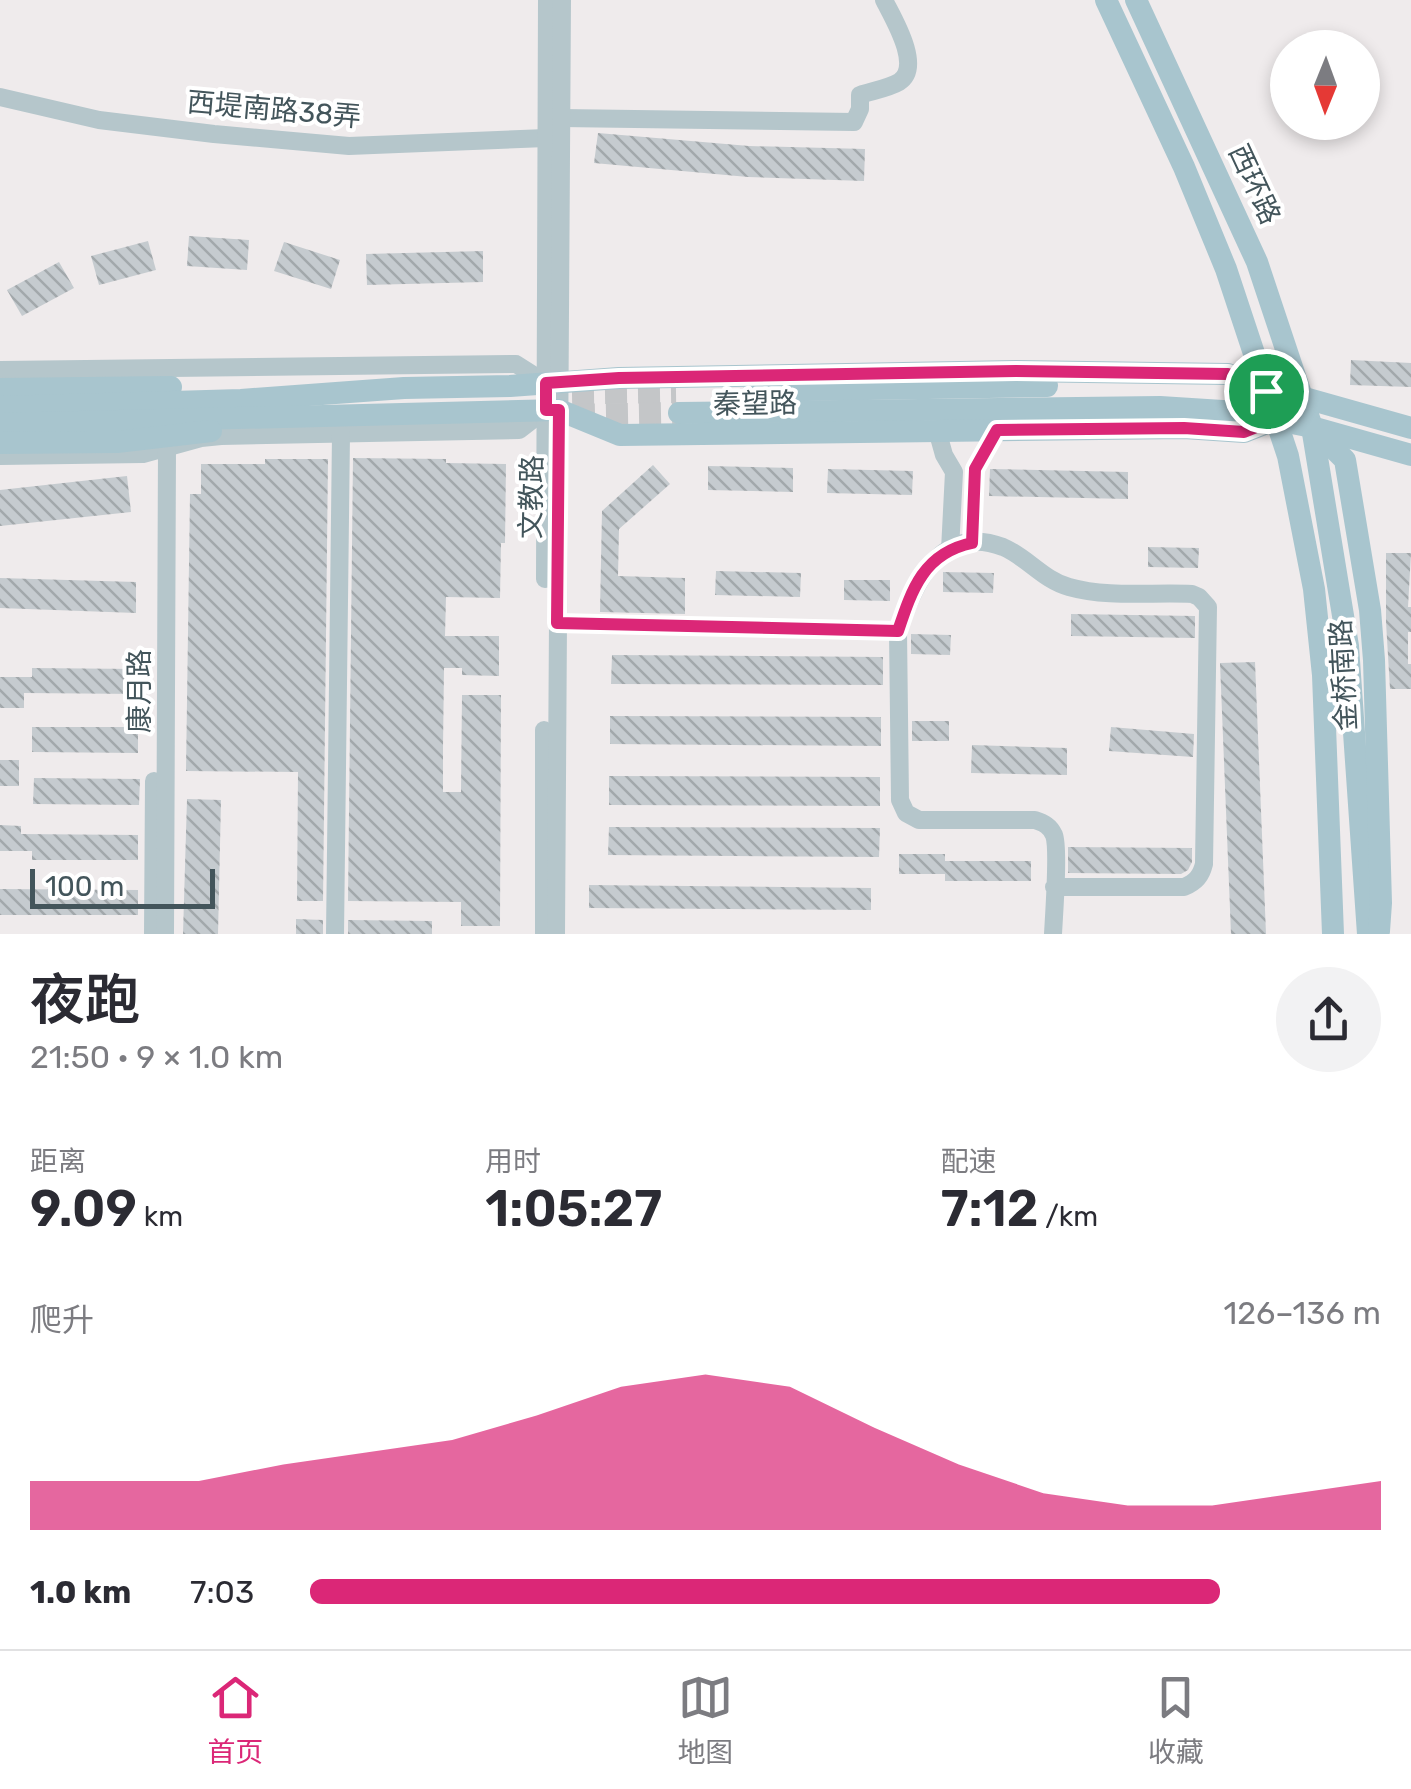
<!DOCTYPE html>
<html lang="zh">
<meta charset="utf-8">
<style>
body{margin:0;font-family:Rubik,"Noto Sans SC",sans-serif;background:#f2f2f3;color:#2b2b33;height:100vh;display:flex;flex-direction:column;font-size:38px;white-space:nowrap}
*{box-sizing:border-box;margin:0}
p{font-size:32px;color:#7c7c81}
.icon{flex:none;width:55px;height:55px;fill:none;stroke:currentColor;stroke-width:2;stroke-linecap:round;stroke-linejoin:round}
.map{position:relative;height:934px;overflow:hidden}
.drawer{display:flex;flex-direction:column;background:#fff;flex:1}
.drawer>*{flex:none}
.needle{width:65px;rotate:181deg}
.fabs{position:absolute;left:1270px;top:30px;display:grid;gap:20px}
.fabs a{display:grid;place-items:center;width:110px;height:110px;border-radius:50%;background:#fff;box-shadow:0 5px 15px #0003;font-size:50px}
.scale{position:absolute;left:30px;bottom:25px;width:185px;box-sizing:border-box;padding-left:10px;border:5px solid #43555b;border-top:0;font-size:28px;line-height:35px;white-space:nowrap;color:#43555b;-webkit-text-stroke:8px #fff;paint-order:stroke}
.pin{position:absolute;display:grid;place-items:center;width:85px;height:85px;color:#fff;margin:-42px;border:5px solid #fff;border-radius:50%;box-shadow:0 2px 10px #0007}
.round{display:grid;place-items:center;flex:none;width:105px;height:105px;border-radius:52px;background:#f2f2f3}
.head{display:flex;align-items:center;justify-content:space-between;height:170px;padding:0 30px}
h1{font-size:55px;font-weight:600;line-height:75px}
.stats{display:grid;grid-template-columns:repeat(3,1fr);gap:15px;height:170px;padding:10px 30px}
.stats div{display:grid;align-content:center}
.stats b{font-size:50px;font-weight:600}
.stats small{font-size:28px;font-weight:400}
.stats p{font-size:28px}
.chart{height:280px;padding:20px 30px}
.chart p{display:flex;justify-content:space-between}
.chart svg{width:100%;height:180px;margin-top:10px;fill:#db2777;opacity:.7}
ul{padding:0 30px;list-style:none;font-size:32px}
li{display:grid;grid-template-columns:160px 120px 1fr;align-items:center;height:75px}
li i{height:25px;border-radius:12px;background:#db2777}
.menu{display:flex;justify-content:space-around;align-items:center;height:140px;border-top:2px solid #e1e1e2;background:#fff;font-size:28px;color:#7c7c81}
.menu a{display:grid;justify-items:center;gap:5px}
.menu .active{color:#db2777}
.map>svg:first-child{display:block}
.building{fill:url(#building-back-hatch)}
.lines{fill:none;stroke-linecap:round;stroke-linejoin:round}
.major-tunnel{stroke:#c4c6c8;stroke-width:22;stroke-dasharray:22 11;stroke-linecap:butt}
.minor{stroke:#b5c6cb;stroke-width:18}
.major{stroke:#a8c5ce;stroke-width:22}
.route-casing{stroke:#fff;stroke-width:20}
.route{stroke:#db2777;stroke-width:12}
.labels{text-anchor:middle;stroke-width:8;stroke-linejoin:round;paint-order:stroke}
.street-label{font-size:28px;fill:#43555b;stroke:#fff}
</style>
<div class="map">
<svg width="1411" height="934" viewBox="0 0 1411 934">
<defs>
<pattern id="building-back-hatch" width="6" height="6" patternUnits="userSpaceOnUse" patternTransform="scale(2.5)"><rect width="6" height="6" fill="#c5cbcf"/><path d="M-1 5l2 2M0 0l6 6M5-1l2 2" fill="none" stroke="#a2a8ab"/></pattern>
</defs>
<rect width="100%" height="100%" fill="#efebec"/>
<g class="building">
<polygon points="598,133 749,146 865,149 864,181 748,177 594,163"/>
<polygon points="189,236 249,240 247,270 187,266"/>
<polygon points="148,241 156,270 99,285 91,256"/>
<polygon points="284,242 340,260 331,289 274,271"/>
<polygon points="483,251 483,282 367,285 366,254"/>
<polygon points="59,262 74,288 22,316 7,290"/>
<polygon points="1351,360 1411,363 1411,387 1350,385"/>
<polygon points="353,458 446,459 446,463 506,464 505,543 501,543 500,598 446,597 445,636 499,636 499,676 462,675 462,668 444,668 443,747 443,792 461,792 462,695 501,695 500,926 461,926 461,902 348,901"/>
<polygon points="265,459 328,459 323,901 297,901 298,772 186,771 190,494 201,494 201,464 265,464"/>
<polygon points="653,465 670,484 619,529 618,576 685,578 685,614 600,612 602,511"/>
<polygon points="708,466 793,468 793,492 708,490"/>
<polygon points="828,469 913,471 912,495 827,493"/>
<polygon points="990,469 1128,472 1128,499 989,496"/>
<polygon points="127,476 131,512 0,526 0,490"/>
<polygon points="1148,547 1199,548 1198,568 1148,567"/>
<polygon points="1386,553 1411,553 1408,607 1411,607 1411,632 1408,632 1408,664 1411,664 1411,689 1390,689 1386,622"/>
<polygon points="716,571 801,573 800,597 715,595"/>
<polygon points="943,572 994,573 993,593 943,592"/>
<polygon points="0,578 136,582 136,613 0,608"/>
<polygon points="844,580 890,580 890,601 844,600"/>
<polygon points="1071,614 1195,616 1195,638 1071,636"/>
<polygon points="911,634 951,635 950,655 911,654"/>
<polygon points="612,655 883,657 883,685 611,684"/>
<polygon points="1255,662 1266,934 1231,934 1220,663"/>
<polygon points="32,668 138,669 138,694 24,693 24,708 0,708 0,677 32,677"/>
<polygon points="610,716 881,717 881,746 610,744"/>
<rect x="912" y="721" width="37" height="20"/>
<polygon points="32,727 138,727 138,753 32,752"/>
<polygon points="1111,727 1194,734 1193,757 1109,751"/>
<polygon points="972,745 1067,748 1067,775 971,773"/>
<rect x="0" y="760" width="19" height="26"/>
<polygon points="609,776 880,777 880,806 609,805"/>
<polygon points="34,778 140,779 139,805 33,804"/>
<polygon points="187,799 221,800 218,934 183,934"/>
<polygon points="0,825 21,826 21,834 138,835 138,860 32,860 32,851 0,851"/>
<polygon points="609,827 880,828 879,857 608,855"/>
<polygon points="1068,847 1192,848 1192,862 1188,870 1181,874 1068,873"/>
<polygon points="899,854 945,854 945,861 1031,861 1031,881 945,881 945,874 899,874"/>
<polygon points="589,885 871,888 871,910 589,908"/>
<polygon points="0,889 138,890 138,915 0,915"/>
<polygon points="296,919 323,920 323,934 296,934"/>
<polygon points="348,920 432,921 432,934 348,934"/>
</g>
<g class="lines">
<g class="major-tunnel">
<polyline points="539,394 676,392"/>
<polyline points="573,415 679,413"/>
</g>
<g class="minor">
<polyline points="0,97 99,120 214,134 349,146 546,138"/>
<path d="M561,118L854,122L860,109V95C872,91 889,88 899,82C923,67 893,18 884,0"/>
<polyline points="0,370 516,364 546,383"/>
<polyline points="937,430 944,455 954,472 950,550"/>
<polyline points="0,456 143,454 201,438 221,436 519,430 545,410"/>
<polyline points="972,543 975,469 997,430"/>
<polyline points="545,579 547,0"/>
<polyline points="557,623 898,631"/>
<polyline points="153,934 154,781"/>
<polyline points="165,934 167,448"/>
<polyline points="335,934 341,434"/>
<polyline points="544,934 544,730"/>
<polyline points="556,934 562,0"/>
<path d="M1053,934C1054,915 1059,848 1054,835C1050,826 1044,823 1035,820H919L906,813L900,800L898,631C914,584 940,523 1003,547C1027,557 1043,580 1069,587C1108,598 1152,592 1192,594L1199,597L1208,607L1204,864C1201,876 1196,882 1184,887H1054"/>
</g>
<g class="major">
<polyline points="1106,0 1184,167 1226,269 1288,456 1314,589 1323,675 1333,934"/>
<polyline points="1136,0 1257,262 1312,427 1348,646 1368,934"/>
<polyline points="0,389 171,387"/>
<polyline points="754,391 1047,386"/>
<polyline points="1254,391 1305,398 1411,428"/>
<polyline points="0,407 241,400 404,388 510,386 619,378 1016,371 1228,374 1267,391"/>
<polyline points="679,413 1160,407 1238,412 1312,427 1411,455"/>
<polyline points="0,424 559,410 620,435 1184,428 1244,432 1274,420"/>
<polyline points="1313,428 1345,460 1370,610 1374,660 1381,903 1379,931"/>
<polyline points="0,443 117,442 211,431"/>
</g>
</g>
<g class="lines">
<defs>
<path id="route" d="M1016,371L1228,374L1266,391L1274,420L1244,432L1184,428L997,430L975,469L972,543C924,553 912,589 898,631L557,623L559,410H546V383L619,378Z"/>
</defs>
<use href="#route" class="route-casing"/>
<use href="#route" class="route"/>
</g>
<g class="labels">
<g class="street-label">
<text transform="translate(274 109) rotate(5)" y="10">西堤南路38弄</text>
<text transform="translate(1255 184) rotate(65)" y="10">西环路</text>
<text transform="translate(755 403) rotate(-1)" y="10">秦望路</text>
<text transform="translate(531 497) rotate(-89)" y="10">文教路</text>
<text transform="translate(1343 675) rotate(-93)" y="10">金桥南路</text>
<text transform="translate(139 691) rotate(-90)" y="10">康月路</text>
</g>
</g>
</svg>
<div class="fabs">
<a><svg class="needle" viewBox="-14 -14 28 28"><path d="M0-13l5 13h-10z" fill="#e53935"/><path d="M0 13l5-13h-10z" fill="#7c7c81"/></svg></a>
</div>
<div class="scale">100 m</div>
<div class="pin" style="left:1266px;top:391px;background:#1e9e55"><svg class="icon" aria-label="arrive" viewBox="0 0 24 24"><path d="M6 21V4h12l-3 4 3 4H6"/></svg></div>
</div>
<section class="drawer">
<div class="head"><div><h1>夜跑</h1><p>21:50 · 9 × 1.0 km</p></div><a class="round"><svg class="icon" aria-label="share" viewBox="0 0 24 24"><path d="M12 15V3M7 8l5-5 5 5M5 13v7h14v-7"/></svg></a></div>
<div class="stats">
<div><p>距离</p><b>9.09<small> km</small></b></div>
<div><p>用时</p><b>1:05:27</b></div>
<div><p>配速</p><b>7:12<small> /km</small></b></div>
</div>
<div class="chart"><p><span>爬升</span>126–136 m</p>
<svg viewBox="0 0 160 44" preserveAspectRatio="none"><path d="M0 44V32L10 32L20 32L30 28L40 25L50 22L60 16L70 9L80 6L90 9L100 19L110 28L120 35L130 38L140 38L150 35L160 32V44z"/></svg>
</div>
<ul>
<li><b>1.0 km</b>7:03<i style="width:85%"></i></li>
</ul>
</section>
<nav class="menu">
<a class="active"><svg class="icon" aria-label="home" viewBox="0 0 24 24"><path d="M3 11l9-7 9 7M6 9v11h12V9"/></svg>首页</a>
<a><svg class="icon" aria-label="map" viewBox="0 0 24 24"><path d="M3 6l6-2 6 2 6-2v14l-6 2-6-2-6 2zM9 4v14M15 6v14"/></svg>地图</a>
<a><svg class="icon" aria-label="saved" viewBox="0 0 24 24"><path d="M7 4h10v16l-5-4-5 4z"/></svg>收藏</a>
</nav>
